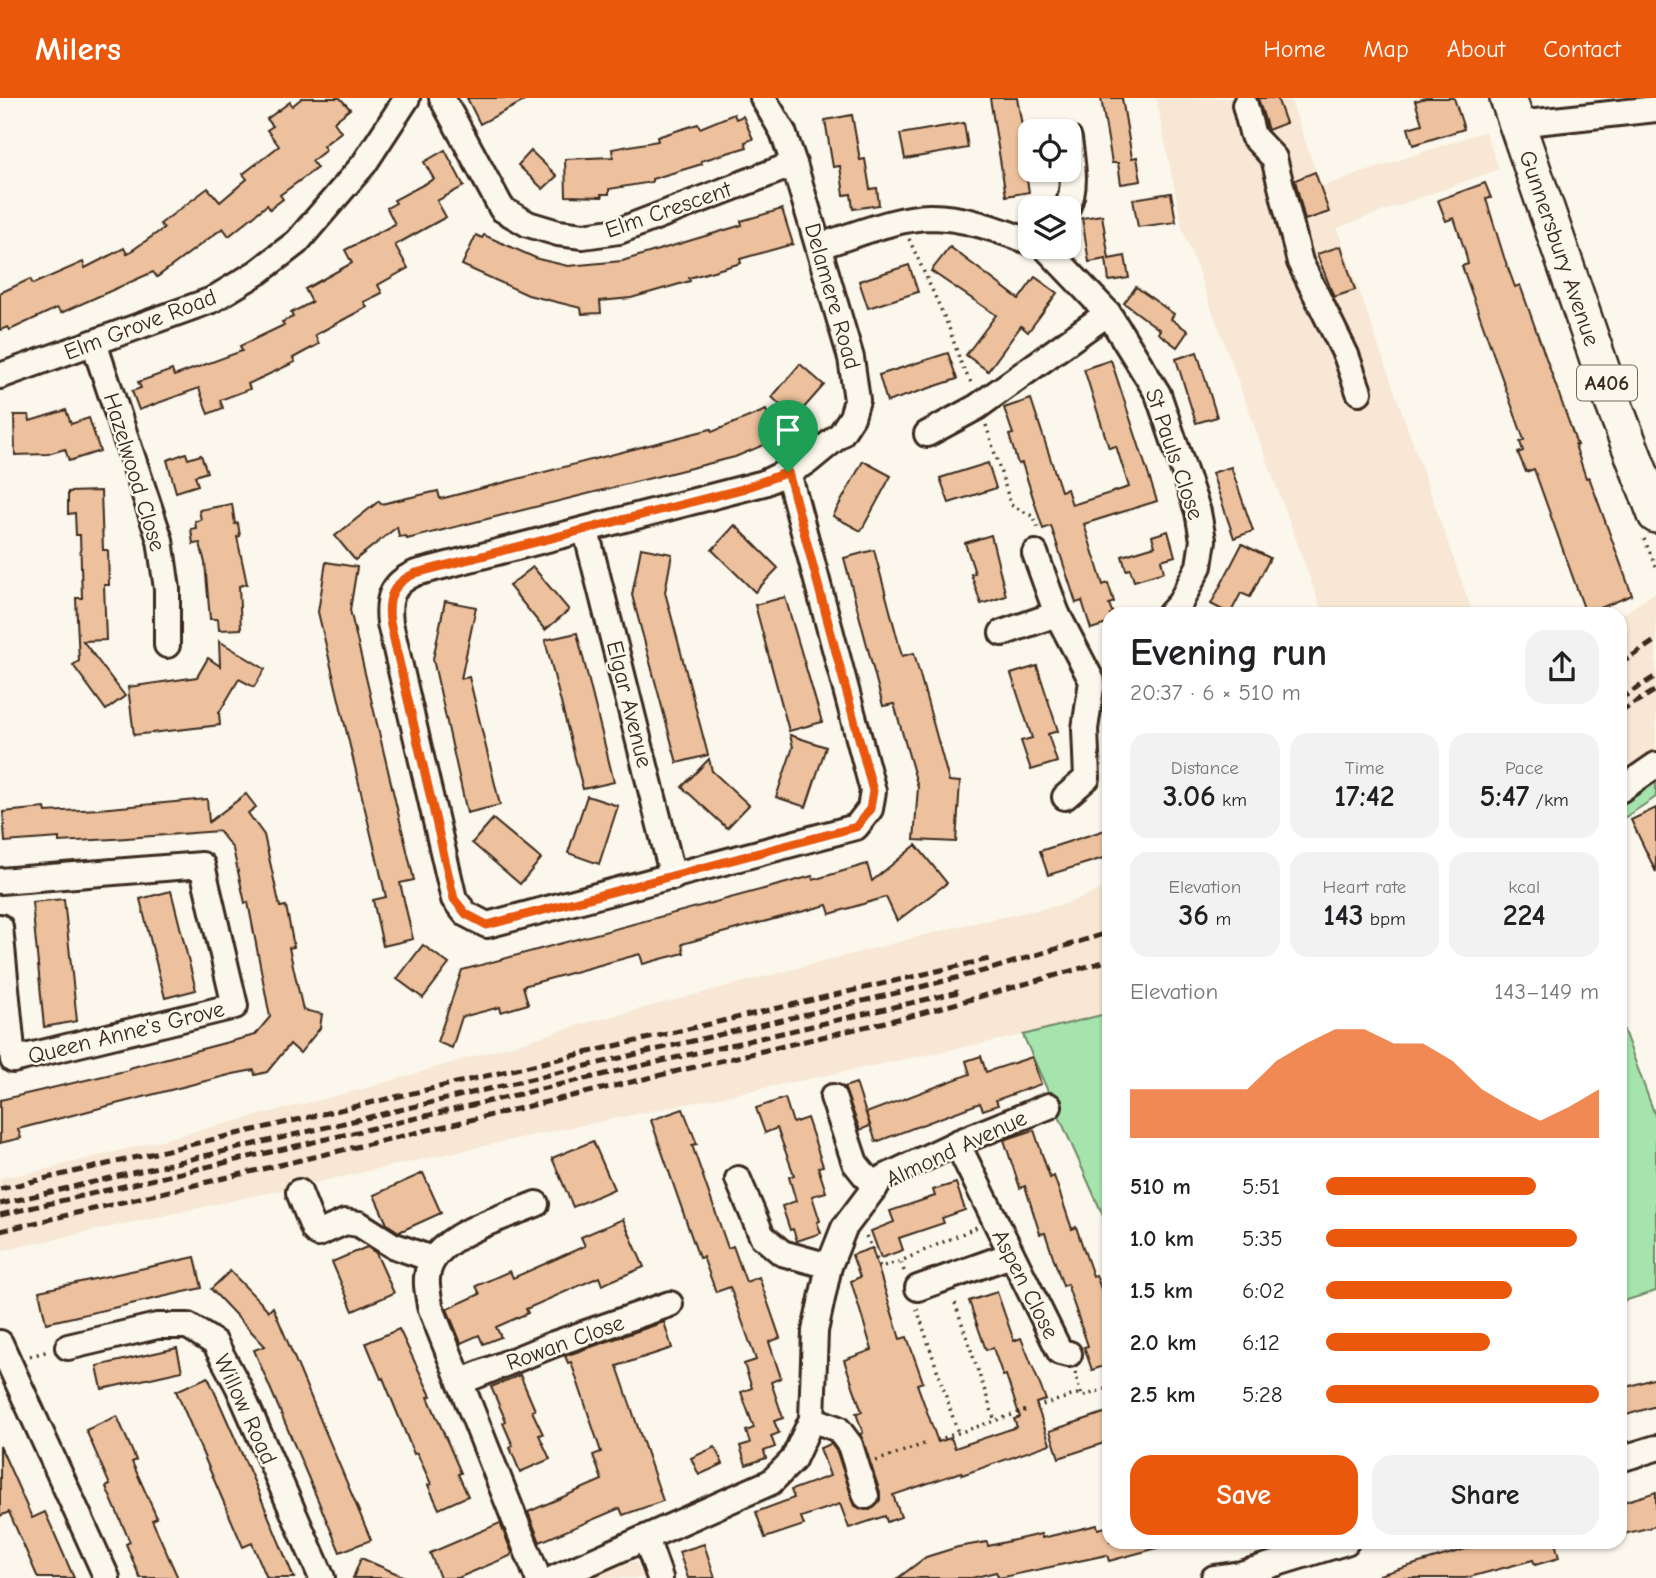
<!DOCTYPE html>
<meta charset="utf-8">
<style>
body{margin:0;font-family:"Comic Neue",sans-serif;background:#f2f2f2;color:#202124;height:100vh;display:flex;flex-direction:column;font-size:26px;white-space:nowrap}
*{box-sizing:border-box;margin:0}
p{font-size:23px;color:#757577}
.icon{flex:none;width:38px;height:38px;fill:none;stroke:currentColor;stroke-width:2;stroke-linecap:round;stroke-linejoin:round}
.map{position:relative;flex:1;overflow:hidden}
.drawer{position:absolute;left:1102px;top:509px;width:525px;height:942px;display:flex;flex-direction:column;background:#fff;border-radius:21px;box-shadow:0 2px 5px #0004}
.drawer>*{flex:none}
.fabs{position:absolute;left:1018px;top:21px;display:grid;gap:14px}
.fabs a{display:grid;place-items:center;width:63px;height:63px;border-radius:14px;background:#fff;box-shadow:0 2px 5px #0004;font-size:35px}
.pin{position:absolute;display:grid;place-items:center;width:60px;height:60px;color:#fff;margin:-72px -30px;border-radius:50% 50% 50% 0;rotate:-45deg;box-shadow:0 0 7px #0007}
.pin .icon{rotate:45deg}
.round{display:grid;place-items:center;flex:none;width:74px;height:74px;border-radius:21px;background:#f2f2f2}
.head{display:flex;align-items:center;justify-content:space-between;height:119px;padding:0 28px}
h1{font-size:38px;font-weight:700;line-height:52px}
.metrics{display:grid;grid-template-columns:repeat(3,1fr);gap:10px;height:119px;padding:7px 28px}
.metrics div{display:grid;align-content:center;border-radius:18px;background:#f2f2f2;text-align:center}
.metrics b{font-size:30px;font-weight:700}
.metrics small{font-size:19px;font-weight:400}
.metrics p{font-size:19px}
.chart{height:196px;padding:14px 28px}
.chart p{display:flex;justify-content:space-between}
.chart svg{width:100%;height:126px;margin-top:7px;fill:#ea580c;opacity:.7}
.cta{display:flex;gap:14px;margin-top:auto;padding:14px 28px}
.cta a{flex:1;height:80px;border-radius:21px;background:#ea580c;color:#fff;font-size:28px;font-weight:700;line-height:80px;text-align:center}
.cta a+a{background:#f2f2f2;color:#202124}
ul{padding:0 28px;list-style:none;font-size:23px}
li{display:grid;grid-template-columns:112px 84px 1fr;align-items:center;height:52px}
li i{height:18px;border-radius:9px;background:#ea580c}
header{display:flex;align-items:center;gap:42px;box-sizing:border-box;height:98px;padding:0 35px;background:#ea580c;color:#fff}
header strong{font-size:33px}
nav{display:flex;gap:38px;margin-inline-start:auto;font-size:24px}
.map>svg:first-child{display:block}
.built{fill:#f7e7d4}
.green{fill:#a5e5ad;stroke:#708866;stroke-width:2}
.building{fill:#edc19d;stroke:#3b2a1e;stroke-width:2}
.lines{fill:none;stroke-linecap:round;stroke-linejoin:round}
.minor-casing{stroke:#3b2a1e;stroke-width:30}
.highway-casing{stroke:#3b2a1e;stroke-width:40}
.path{stroke:#3b2a1e;stroke-width:3.5;stroke-dasharray:2 5;stroke-linecap:butt}
.minor{stroke:#fbf7ec;stroke-width:24}
.highway{stroke:#fbf7ec;stroke-width:35}
.rail{stroke:#3b2a1e;stroke-width:5;stroke-dasharray:10 5;stroke-linecap:butt}
.route-casing{stroke:#fff;stroke-width:14}
.route{stroke:#ea580c;stroke-width:9}
.labels{text-anchor:middle;stroke-width:5;stroke-linejoin:round;paint-order:stroke}
.shield{fill:#fbf7ec;stroke:#75685c;stroke-width:2}
.shield-label{font-size:21px;font-weight:bold;fill:#3b2a1e}
.street-label{font-size:23px;fill:#3b2a1e;stroke:#fbf7ec}
</style>
<header>
<strong>Milers</strong>
<nav><a>Home</a><a>Map</a><a>About</a><a>Contact</a></nav>
</header>
<div class="map">
<svg width="1656" height="1480" viewBox="0 0 1656 1480">
<rect width="100%" height="100%" fill="#fbf7ec"/>
<filter id="ink" filterUnits="userSpaceOnUse"><feTurbulence type="fractalNoise" baseFrequency=".0143" numOctaves="2"/><feDisplacementMap in="SourceGraphic" scale="14" xChannelSelector="R" yChannelSelector="G"/><feConvolveMatrix kernelMatrix="1 2 1 2 8 2 1 2 1" color-interpolation-filters="sRGB"/></filter>
<g filter="url(#ink)">
<g class="built">
<polygon points="1156,0 1290,0 1321,89 1485,33 1499,71 1337,130 1473,516 1323,516 1183,132"/>
<polygon points="1656,494 1656,658 1620,683 1620,518"/>
<polygon points="1109,788 1109,915 1023,937 534,1037 0,1153 0,1080 35,1074 367,990 590,924 964,827 1066,806"/>
<polygon points="627,1463 635,1463 645,1480 586,1480"/>
</g>
<g class="green">
<polygon points="1656,658 1656,699 1621,722 1620,683"/>
<polygon points="1109,915 1109,1131 1023,937"/>
<polygon points="1620,922 1656,1020 1656,1193 1621,1204"/>
</g>
<g class="building">
<polygon points="302,0 340,0 350,11 334,24 341,34 323,48 326,52 312,63 317,70 280,97 283,101 270,111 267,107 229,138 223,130 157,179 153,174 61,215 57,210 10,232 8,229 0,232 0,195 30,181 33,186 83,164 85,170 124,150 127,156 164,130 160,126 208,90 220,104 247,81 243,76 279,48 267,32 273,28 267,21 290,4 292,8"/>
<polygon points="467,0 530,0 480,26"/>
<polygon points="990,0 1017,0 1024,38 1020,39 1029,94 1006,98"/>
<polygon points="1101,0 1122,0 1132,60 1137,59 1141,83 1121,86 1118,65 1112,65"/>
<polygon points="1258,0 1277,0 1286,25 1268,32"/>
<polygon points="1426,0 1454,0 1464,31 1413,47 1408,30 1422,26 1415,3"/>
<polygon points="734,16 736,21 743,18 753,41 745,44 747,49 701,63 702,66 652,81 652,84 609,91 609,96 601,96 602,99 566,98 565,61 613,59 612,51 658,43 657,39 698,26 700,30"/>
<polygon points="852,17 860,62 865,61 870,91 877,90 879,107 853,111 851,96 844,97 840,68 833,69 825,22"/>
<polygon points="964,25 968,50 905,61 900,36"/>
<polygon points="445,52 464,88 437,103 446,119 395,147 408,170 378,187 382,195 364,204 367,209 315,237 319,246 293,260 295,264 248,286 250,291 220,302 223,310 208,316 199,290 139,312 132,293 141,290 138,284 172,272 174,278 242,253 240,248 284,227 282,224 293,219 291,215 312,204 305,191 352,165 345,152 395,126 387,110 396,105 394,102 434,81 424,64"/>
<polygon points="531,53 557,78 543,91 518,67"/>
<polygon points="1315,74 1329,114 1305,122 1295,82"/>
<polygon points="1485,85 1491,100 1486,101 1504,159 1515,189 1520,187 1577,347 1575,347 1586,380 1589,379 1632,497 1586,516 1534,371 1526,374 1518,355 1523,353 1520,344 1524,342 1462,168 1468,166 1465,153 1454,120 1446,123 1438,102"/>
<polygon points="1171,95 1176,124 1138,129 1133,101"/>
<polygon points="782,111 793,146 740,161 741,165 689,180 690,183 631,200 600,203 601,215 582,216 581,210 528,197 462,167 476,137 482,140 484,137 538,161 568,168 622,163 742,127 741,123"/>
<polygon points="1102,117 1109,161 1125,158 1129,180 1109,183 1106,161 1089,164 1082,120"/>
<polygon points="1341,148 1355,192 1334,199 1317,156"/>
<polygon points="950,149 1019,201 1035,179 1057,195 1028,234 1021,228 988,273 966,257 996,217 931,173"/>
<polygon points="909,167 918,194 868,210 859,183"/>
<polygon points="1136,189 1174,216 1171,221 1188,233 1177,249 1158,235 1160,232 1124,205"/>
<polygon points="1197,254 1217,319 1196,325 1176,261"/>
<polygon points="948,255 957,281 887,304 879,277"/>
<polygon points="1111,262 1157,403 1084,426 1103,487 1108,485 1114,504 1109,506 1113,516 1110,516 1110,525 1091,531 1082,503 1076,505 1051,428 1043,431 1022,365 1018,366 1009,337 1013,336 1004,310 1031,301 1061,393 1067,391 1072,407 1129,389 1116,348 1109,350 1084,271"/>
<polygon points="800,266 824,287 794,321 772,299"/>
<polygon points="66,312 71,326 89,320 100,353 69,363 65,351 48,356 15,357 14,317 29,317 30,323"/>
<polygon points="766,312 778,341 735,359 407,441 406,438 399,439 397,429 355,462 335,438 379,403 381,406 438,393 440,401 711,331 712,334"/>
<polygon points="186,355 188,361 201,357 207,374 195,378 198,387 176,394 167,362"/>
<polygon points="863,363 891,378 861,433 833,418"/>
<polygon points="988,365 996,390 949,405 940,380"/>
<polygon points="1231,369 1253,433 1234,440 1212,375"/>
<polygon points="101,393 103,452 108,452 109,487 104,487 106,542 83,543 125,598 106,612 73,567 79,563 76,500 82,500 80,437 76,437 75,415 68,416 68,394"/>
<polygon points="232,406 235,426 238,425 240,438 237,439 247,486 239,488 241,531 219,532 218,521 210,521 205,465 200,445 193,446 191,431 196,430 195,423 201,422 199,412"/>
<polygon points="735,427 778,470 755,494 712,452"/>
<polygon points="1168,433 1175,458 1161,462 1164,474 1134,483 1130,471 1126,472 1122,458 1155,448 1152,438"/>
<polygon points="991,437 1006,498 981,506 971,476 975,475 965,445"/>
<polygon points="1242,446 1270,460 1250,499 1241,495 1230,516 1211,506"/>
<polygon points="641,450 672,456 665,494 708,657 677,665 632,497"/>
<polygon points="874,452 902,558 914,555 949,683 960,684 956,744 914,742 918,689 894,606 883,608 844,460"/>
<polygon points="326,464 357,469 350,512 414,782 400,785 413,841 383,848 373,802 386,799 318,514"/>
<polygon points="533,469 569,512 545,532 509,488"/>
<polygon points="785,499 822,624 789,633 755,507"/>
<polygon points="445,503 476,509 461,581 469,579 500,707 467,715 433,561"/>
<polygon points="577,535 614,684 583,691 545,542"/>
<polygon points="219,543 265,571 254,589 239,581 219,615 220,627 134,637 128,589 197,579 208,560 220,568"/>
<polygon points="1037,568 1058,633 1048,636 1057,664 1031,672 1021,643 1032,640 1011,576"/>
<polygon points="790,637 826,649 806,709 776,699 793,649"/>
<polygon points="709,661 712,673 749,707 727,730 682,689"/>
<polygon points="246,696 256,709 248,715 264,737 280,809 286,808 294,849 289,850 303,912 322,916 320,930 300,955 290,946 267,974 255,977 254,972 233,976 18,1031 21,1040 0,1045 0,1002 129,972 129,970 255,937 270,919 248,804 245,805 233,751 219,733 113,741 59,744 59,740 5,744 3,714 45,710 46,714 99,711 207,701 209,724"/>
<polygon points="587,698 618,708 599,766 568,755"/>
<polygon points="1656,710 1656,774 1631,722"/>
<polygon points="493,721 541,761 520,786 472,745"/>
<polygon points="1105,732 1110,758 1048,777 1040,753"/>
<polygon points="916,747 947,785 897,823 886,799 830,816 827,807 744,829 682,846 684,855 661,861 643,866 640,856 523,888 528,906 501,914 500,909 462,919 452,950 437,944 462,872 790,784 812,778 813,782 867,766 872,783"/>
<polygon points="171,793 196,892 165,900 140,801"/>
<polygon points="64,801 77,923 44,929 32,804"/>
<polygon points="423,847 449,866 423,900 397,881"/>
<polygon points="981,958 986,974 1032,959 1041,986 996,1002 998,1007 983,1012 980,1005 876,1044 866,1015 970,976 966,963"/>
<polygon points="856,985 870,1028 860,1032 844,989"/>
<polygon points="785,1000 793,1025 807,1020 823,1068 818,1069 826,1094 812,1098 820,1123 817,1124 821,1135 797,1143 793,1131 790,1132 782,1108 796,1103 789,1079 794,1077 777,1030 765,1035 756,1010"/>
<polygon points="683,1011 697,1046 692,1047 728,1150 733,1148 746,1184 759,1179 780,1240 769,1244 781,1280 771,1284 783,1320 774,1323 779,1335 771,1338 775,1349 764,1353 766,1360 746,1367 740,1348 750,1345 746,1333 754,1330 741,1294 752,1290 744,1266 756,1262 730,1189 716,1194 703,1159 699,1160 651,1022"/>
<polygon points="1034,1032 1050,1080 1054,1078 1072,1131 1076,1129 1093,1178 1096,1177 1110,1215 1110,1266 1092,1272 1084,1249 1088,1248 1067,1186 1063,1188 1045,1135 1040,1136 1025,1088 1020,1090 1004,1042"/>
<polygon points="593,1043 614,1091 573,1109 552,1060"/>
<polygon points="423,1075 441,1115 399,1134 387,1126 374,1097"/>
<polygon points="956,1085 965,1112 942,1120 944,1125 899,1140 903,1152 881,1160 871,1133 894,1124 890,1113 935,1098 933,1092"/>
<polygon points="623,1121 644,1169 602,1187 599,1179 526,1211 528,1215 496,1229 501,1239 483,1246 479,1237 461,1245 447,1211 480,1196 476,1188 510,1173 513,1180 585,1148 581,1139"/>
<polygon points="367,1149 376,1155 394,1195 353,1213 332,1164"/>
<polygon points="872,1150 900,1241 907,1239 923,1284 917,1286 938,1344 951,1340 955,1350 1017,1329 1014,1321 1020,1319 1006,1277 1003,1278 993,1250 986,1252 969,1203 997,1194 1014,1243 1021,1240 1046,1302 1036,1305 1050,1346 962,1377 961,1374 893,1397 901,1419 887,1424 885,1418 849,1430 840,1406 801,1419 804,1427 765,1440 756,1414 794,1400 791,1392 830,1378 820,1350 831,1346 837,1354 855,1408 870,1412 880,1402 880,1394 860,1336 863,1335 856,1315 862,1314 844,1262 872,1252 851,1183 860,1179 852,1157"/>
<polygon points="195,1159 202,1190 46,1225 39,1193"/>
<polygon points="230,1173 269,1213 273,1209 371,1442 340,1454 254,1252 265,1248 211,1191"/>
<polygon points="664,1224 672,1250 617,1268 663,1403 623,1417 620,1410 540,1444 528,1414 602,1382 593,1357 601,1354 571,1264 568,1265 565,1258"/>
<polygon points="399,1231 431,1298 428,1299 461,1375 458,1376 468,1398 439,1411 428,1387 431,1386 417,1355 414,1356 383,1280 381,1281 366,1245"/>
<polygon points="177,1250 182,1273 102,1291 97,1268"/>
<polygon points="520,1277 535,1312 532,1313 543,1336 539,1337 550,1361 520,1374 510,1350 513,1348 503,1325 506,1323 491,1289"/>
<polygon points="208,1279 256,1388 294,1480 267,1480 252,1445 243,1449 215,1384 176,1293"/>
<polygon points="1656,1280 1656,1308 1620,1319 1620,1291"/>
<polygon points="1110,1313 1110,1343 1059,1360 1050,1333"/>
<polygon points="117,1318 136,1362 132,1364 157,1420 152,1422 178,1480 140,1480 126,1446 130,1444 106,1389 110,1387 86,1332"/>
<polygon points="0,1348 32,1420 45,1414 74,1480 38,1480 9,1414 0,1418"/>
<polygon points="715,1349 723,1366 699,1377 691,1360"/>
<polygon points="1656,1394 1656,1428 1620,1437 1620,1405"/>
<polygon points="500,1425 512,1455 510,1458 458,1480 440,1480 430,1455"/>
<polygon points="1097,1427 1098,1431 1110,1428 1110,1444 1161,1444 1161,1449 1109,1463 1107,1457 999,1480 996,1474 972,1480 898,1480 926,1459 958,1449 987,1444 988,1448 1041,1436 1042,1440"/>
<polygon points="1489,1444 1555,1444 1559,1460 1535,1467 1533,1462 1466,1480 1379,1480 1379,1477"/>
<polygon points="704,1446 715,1480 688,1480 679,1454"/>
<polygon points="361,1460 407,1480 353,1480"/>
</g>
<g class="lines">
<defs>
<g id="minor">
<polyline points="442,0 502,111 528,126 558,135 583,138 619,133 794,66"/>
<path d="M763,0L783,34L794,66L851,260L857,302L852,319L841,336L807,364L764,385L416,475C392,485 387,500 390,525L454,801L466,816L487,827L856,729L870,711L873,693L788,374"/>
<polyline points="1245,7 1253,38 1274,60 1300,164 1346,257 1359,294"/>
<polyline points="1517,26 1656,11"/>
<path d="M1067,110C1077,89 1072,64 1069,41"/>
<path d="M819,148C854,138 893,120 930,119C965,119 999,132 1031,144"/>
<polyline points="1045,149 1108,215 1158,296 1198,414 1203,442 1199,468 1180,505 1170,516"/>
<polyline points="94,245 160,442 167,491 167,547"/>
<polyline points="0,278 212,202 258,174 297,144 364,66 407,0"/>
<polyline points="927,336 977,309 1108,215"/>
<polyline points="586,433 673,779"/>
<polyline points="1035,455 1057,516 1092,583 1085,631 1087,680 1065,699"/>
<polyline points="1002,535 1057,516"/>
<polyline points="1620,692 1656,667"/>
<polyline points="0,783 202,767 235,908 13,962 0,829"/>
<polyline points="833,999 855,1065 875,1090"/>
<polyline points="957,1045 1060,1254 1069,1256"/>
<polyline points="738,1081 762,1138 782,1155 829,1168"/>
<polyline points="299,1094 314,1132 318,1136 345,1124 359,1126 392,1147 432,1161"/>
<path d="M536,1106C503,1120 429,1138 427,1180C426,1189 429,1199 430,1208L538,1480"/>
<polyline points="918,1190 1011,1157"/>
<polyline points="0,1245 107,1480"/>
<polyline points="68,1249 157,1228 188,1228 215,1245 238,1288 322,1480"/>
<polyline points="460,1284 554,1246 670,1206"/>
<polyline points="812,1321 838,1331 850,1347 866,1398"/>
<polyline points="1620,1361 1656,1350"/>
<polyline points="646,1440 660,1480"/>
<polyline points="555,1480 771,1384 793,1362 812,1321 815,1233 829,1168 844,1130 881,1081 957,1045 1049,1008"/>
<polyline points="1214,1480 1241,1476 1346,1444"/>
</g>
<polyline id="highway" points="1508,0 1611,299 1656,417"/>
</defs>
<use href="#minor" class="minor-casing"/>
<use href="#highway" class="highway-casing"/>
<g class="path">
<polyline points="909,141 948,227 962,268 973,288"/>
<polyline points="986,327 1011,407 1034,419 1039,433"/>
<polyline points="1644,441 1656,468"/>
<polyline points="866,1138 873,1151"/>
<polyline points="876,1160 880,1169 901,1163"/>
<polyline points="904,1173 901,1163 977,1129"/>
<polyline points="955,1205 995,1323"/>
<polyline points="917,1211 958,1335"/>
<polyline points="30,1258 49,1253"/>
<polyline points="1075,1274 1082,1299 1110,1289"/>
<polyline points="1036,1309 1081,1295"/>
<polyline points="937,1342 1027,1312"/>
<polyline points="876,1363 927,1345"/>
</g>
<use href="#minor" class="minor"/>
<use href="#highway" class="highway"/>
<g class="rail">
<polyline points="1620,566 1656,542"/>
<polyline points="1620,601 1656,578"/>
<polyline points="1620,614 1656,592"/>
<polyline points="0,1091 989,861"/>
<polyline points="0,1106 905,893 991,871 1110,834"/>
<polyline points="0,1117 958,894"/>
<polyline points="0,1133 915,917 1110,862"/>
</g>
</g>
</g>
<g class="lines" filter="url(#ink)">
<defs>
<path id="route" d="M788,374L873,693L870,711L856,729L487,827L466,816L454,801L390,524C387,500 392,485 416,475L742,391Z"/>
</defs>
<use href="#route" class="route-casing"/>
<use href="#route" class="route"/>
</g>
<g class="labels">
<rect class="shield" x="1577" y="267.5" width="60" height="35" rx="5"/>
<g class="shield-label">
<text x="1607" y="292">A406</text>
</g>
<g class="street-label">
<text transform="translate(668 111) rotate(-19)" y="8">Elm Crescent</text>
<text transform="translate(1560 150) rotate(71)" y="8">Gunnersbury Avenue</text>
<text transform="translate(833 198) rotate(74)" y="8">Delamere Road</text>
<text transform="translate(140 226) rotate(-21)" y="8">Elm Grove Road</text>
<text transform="translate(1175 356) rotate(71)" y="8">St Pauls Close</text>
<text transform="translate(135 374) rotate(73)" y="8">Hazelwood Close</text>
<text transform="translate(630 606) rotate(76)" y="8">Elgar Avenue</text>
<text transform="translate(126 934) rotate(-14)" y="8">Queen Anne's Grove</text>
<text transform="translate(956 1050) rotate(-25)" y="8">Almond Avenue</text>
<text transform="translate(1026 1186) rotate(63)" y="8">Aspen Close</text>
<text transform="translate(565 1244) rotate(-20)" y="8">Rowan Close</text>
<text transform="translate(246 1311) rotate(65)" y="8">Willow Road</text>
</g>
</g>
</svg>
<div class="fabs">
<a><svg class="icon" aria-label="locate" viewBox="0 0 24 24"><circle cx="12" cy="12" r="6"/><path d="M12 2v4M12 18v4M2 12h4M18 12h4"/></svg></a>
<a><svg class="icon" aria-label="layers" viewBox="0 0 24 24"><path d="M12 4l9 5-9 5-9-5zM3 14l9 5 9-5"/></svg></a>
</div>
<div class="pin" style="left:788px;top:374px;background:#1e9e55"><svg class="icon" aria-label="arrive" viewBox="0 0 24 24"><path d="M6 21V4h12l-3 4 3 4H6"/></svg></div>
<section class="drawer">
<div class="head"><div><h1>Evening run</h1><p>20:37 · 6 × 510 m</p></div><a class="round"><svg class="icon" aria-label="share" viewBox="0 0 24 24"><path d="M12 15V3M7 8l5-5 5 5M5 13v7h14v-7"/></svg></a></div>
<div class="metrics">
<div><p>Distance</p><b>3.06<small> km</small></b></div>
<div><p>Time</p><b>17:42</b></div>
<div><p>Pace</p><b>5:47<small> /km</small></b></div>
</div>
<div class="metrics">
<div><p>Elevation</p><b>36<small> m</small></b></div>
<div><p>Heart rate</p><b>143<small> bpm</small></b></div>
<div><p>kcal</p><b>224</b></div>
</div>
<div class="chart"><p><span>Elevation</span>143–149 m</p>
<svg viewBox="0 0 160 44" preserveAspectRatio="none"><path d="M0 44V27L10 27L20 27L30 27L40 27L50 17L60 11L70 6L80 6L90 11L100 11L110 17L120 27L130 33L140 38L150 33L160 27V44z"/></svg>
</div>
<ul>
<li><b>510 m</b>5:51<i style="width:77%"></i></li>
<li><b>1.0 km</b>5:35<i style="width:92%"></i></li>
<li><b>1.5 km</b>6:02<i style="width:68%"></i></li>
<li><b>2.0 km</b>6:12<i style="width:60%"></i></li>
<li><b>2.5 km</b>5:28<i style="width:100%"></i></li>
</ul>
<div class="cta"><a>Save</a><a>Share</a></div>
</section>
</div>
